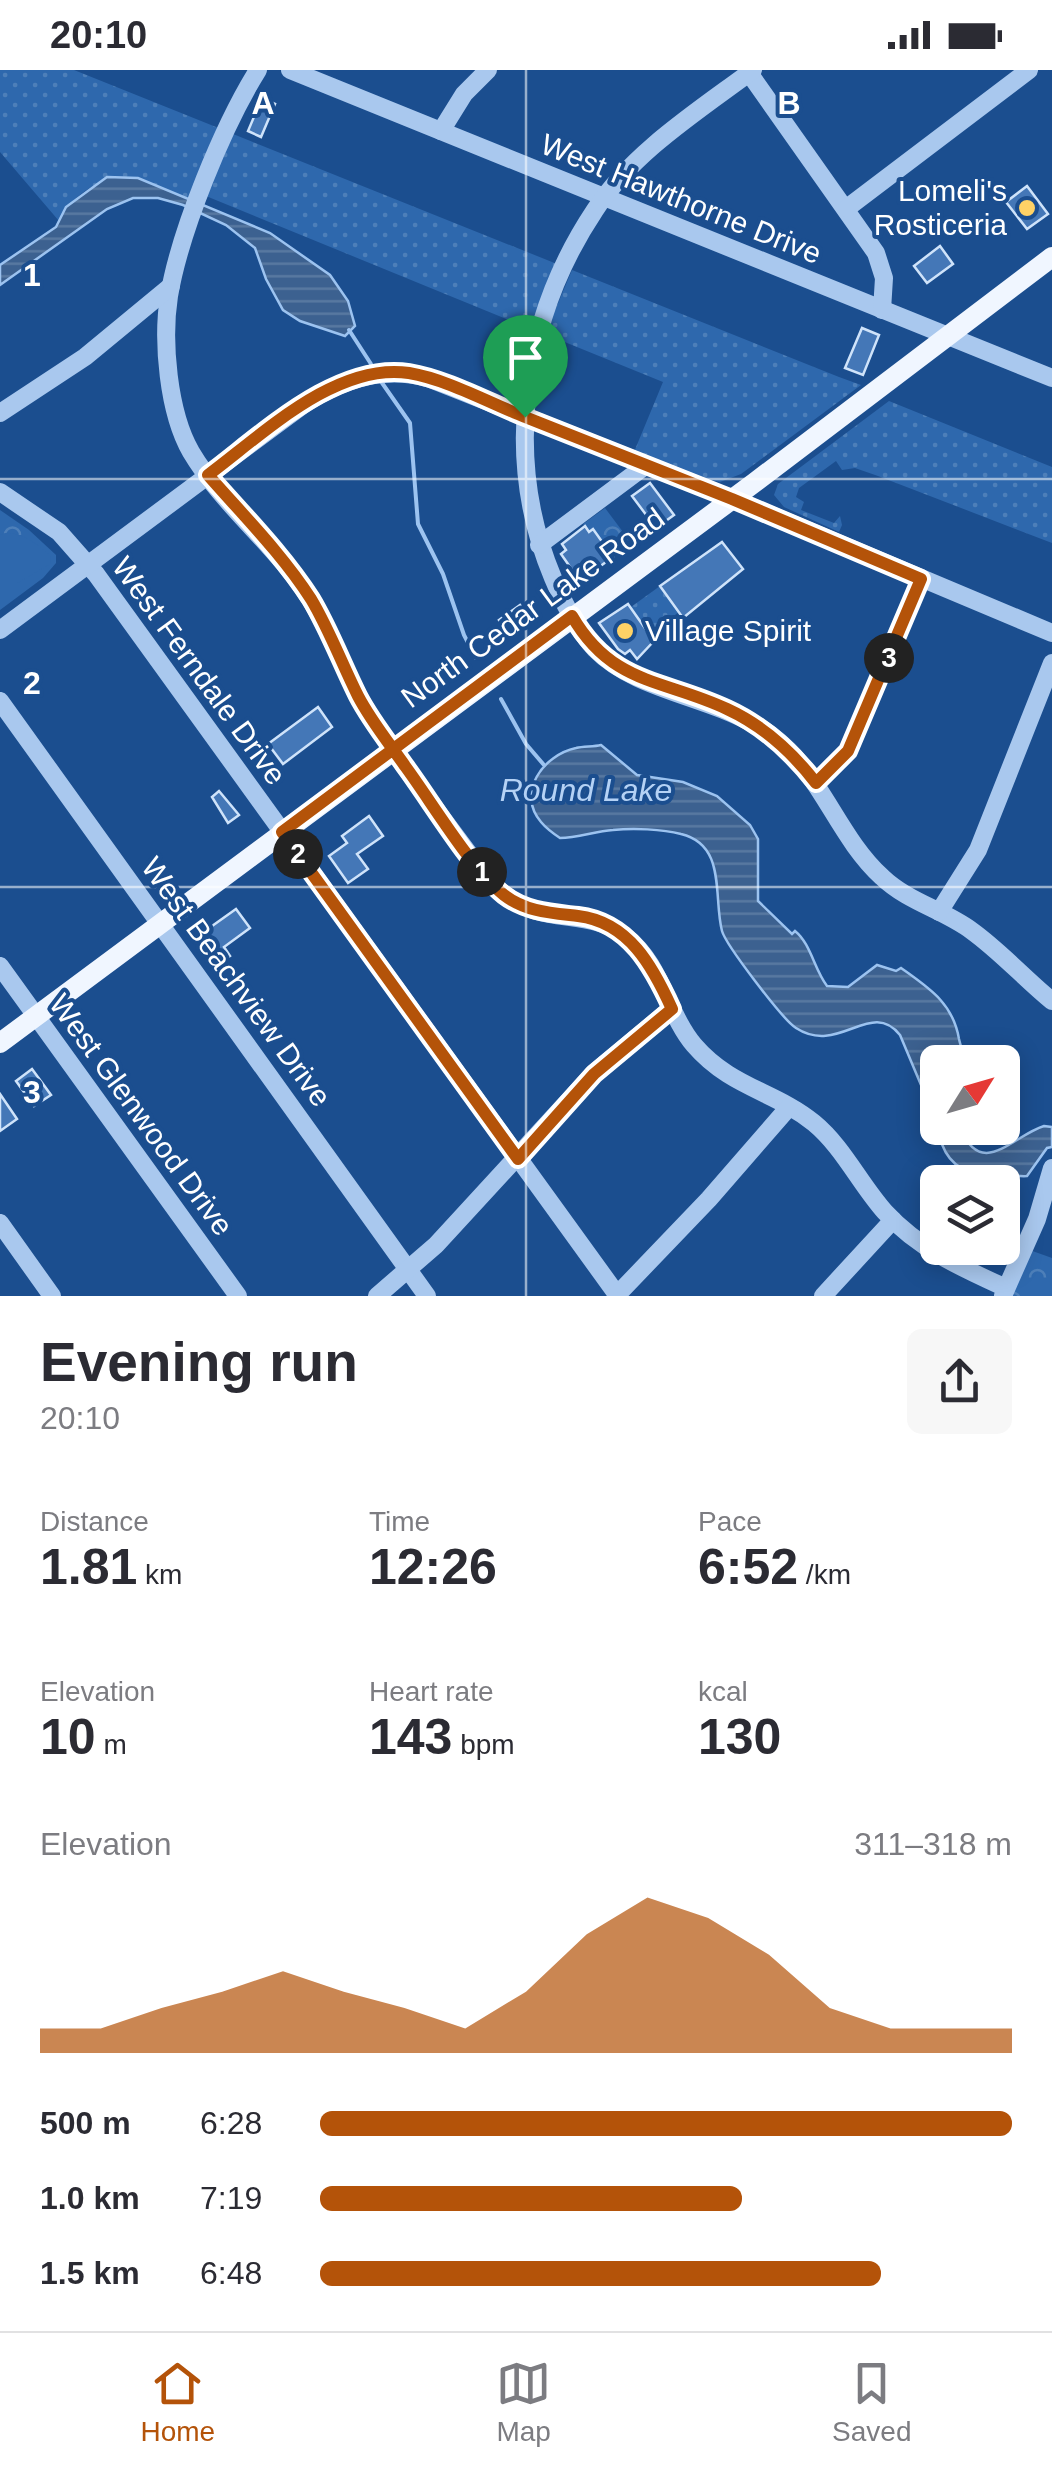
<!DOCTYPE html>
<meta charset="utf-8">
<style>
body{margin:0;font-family:Helvetica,sans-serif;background:#f7f7f7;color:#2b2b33;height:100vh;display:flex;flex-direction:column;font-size:38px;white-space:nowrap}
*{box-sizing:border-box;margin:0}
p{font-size:32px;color:#7c7c81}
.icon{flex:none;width:55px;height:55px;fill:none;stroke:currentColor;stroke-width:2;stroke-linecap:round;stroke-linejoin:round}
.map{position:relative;height:1226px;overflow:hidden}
.side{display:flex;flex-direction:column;background:#fff;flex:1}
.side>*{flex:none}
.needle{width:65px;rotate:53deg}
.controls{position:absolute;left:920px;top:975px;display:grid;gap:20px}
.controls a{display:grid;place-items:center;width:100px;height:100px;border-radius:15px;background:#fff;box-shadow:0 5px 25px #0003;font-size:50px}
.pin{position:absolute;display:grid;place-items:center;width:85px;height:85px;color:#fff;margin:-102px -42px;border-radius:50% 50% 50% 0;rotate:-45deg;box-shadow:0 0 10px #0007}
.pin .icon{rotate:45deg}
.km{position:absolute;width:50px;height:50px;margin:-25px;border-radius:50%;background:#222;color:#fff;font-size:28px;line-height:50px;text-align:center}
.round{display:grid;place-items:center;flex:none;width:105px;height:105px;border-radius:15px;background:#f7f7f7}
.summary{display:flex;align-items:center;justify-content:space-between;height:170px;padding:0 40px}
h1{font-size:55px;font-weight:700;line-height:75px}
.metrics{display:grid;grid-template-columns:repeat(3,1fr);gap:15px;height:170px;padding:10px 40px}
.metrics div{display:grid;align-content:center}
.metrics b{font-size:50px;font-weight:700}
.metrics small{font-size:28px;font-weight:400}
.metrics p{font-size:28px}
.chart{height:280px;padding:20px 40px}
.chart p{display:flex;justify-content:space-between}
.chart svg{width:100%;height:180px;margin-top:10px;fill:#b45309;opacity:.7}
ul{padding:0 40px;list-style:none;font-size:32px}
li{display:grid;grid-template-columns:160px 120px 1fr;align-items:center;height:75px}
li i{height:25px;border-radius:12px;background:#b45309}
.status{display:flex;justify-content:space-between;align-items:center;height:70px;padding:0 50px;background:#fff;direction:ltr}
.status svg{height:28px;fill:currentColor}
.tab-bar{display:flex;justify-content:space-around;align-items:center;height:140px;border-top:2px solid #e1e1e2;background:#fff;font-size:28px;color:#7c7c81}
.tab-bar a{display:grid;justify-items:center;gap:5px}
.tab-bar .current{color:#b45309}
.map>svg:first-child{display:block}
.grass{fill:url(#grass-dots)}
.forest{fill:url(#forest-crowns)}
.pitch{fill:#2e68ad}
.water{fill:url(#water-rules);stroke:#9cc3f0;stroke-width:2.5}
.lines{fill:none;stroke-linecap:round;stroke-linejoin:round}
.stream{stroke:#9cc3f0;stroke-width:4}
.building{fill:#4477b7;stroke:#cfe3fa;stroke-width:2.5}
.minor{stroke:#a9c8ee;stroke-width:18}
.major{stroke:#f0f6ff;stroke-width:20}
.route-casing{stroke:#fff;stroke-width:20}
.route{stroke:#b45309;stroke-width:12}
.grid{fill:none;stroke:#fff;stroke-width:2.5;stroke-opacity:0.55}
.poi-dot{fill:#ffd266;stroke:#1b4e8f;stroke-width:4}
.labels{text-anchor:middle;stroke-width:8;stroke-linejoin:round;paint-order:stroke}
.poi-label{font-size:30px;fill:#fff;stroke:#1b4e8f;text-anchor:end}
.street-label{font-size:30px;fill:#fff;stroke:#1b4e8f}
.water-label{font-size:32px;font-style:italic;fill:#b5d2f5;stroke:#1b4e8f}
.grid-label{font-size:32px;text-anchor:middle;font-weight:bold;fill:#fff;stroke:#1b4e8f;stroke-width:8;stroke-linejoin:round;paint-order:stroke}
</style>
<div class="status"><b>20:10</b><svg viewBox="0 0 49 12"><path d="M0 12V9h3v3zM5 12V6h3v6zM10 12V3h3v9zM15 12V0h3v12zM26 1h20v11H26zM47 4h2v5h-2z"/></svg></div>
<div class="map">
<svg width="1052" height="1226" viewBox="0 0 1052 1226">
<defs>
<pattern id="grass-dots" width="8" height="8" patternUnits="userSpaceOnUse" patternTransform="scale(2.5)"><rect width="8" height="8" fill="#2e68ad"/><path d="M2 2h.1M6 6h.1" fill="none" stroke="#4d7fb9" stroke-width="1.8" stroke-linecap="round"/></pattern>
<pattern id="forest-crowns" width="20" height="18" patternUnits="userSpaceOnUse" patternTransform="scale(2.5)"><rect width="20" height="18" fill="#2e68ad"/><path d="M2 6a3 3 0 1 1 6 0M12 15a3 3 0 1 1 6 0" fill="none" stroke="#4d7fb9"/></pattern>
<pattern id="water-rules" width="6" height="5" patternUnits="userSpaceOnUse" patternTransform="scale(2.5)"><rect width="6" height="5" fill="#3c6190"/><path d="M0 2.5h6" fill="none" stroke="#5979a1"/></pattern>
</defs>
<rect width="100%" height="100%" fill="#1b4e8f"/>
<g class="grass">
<path d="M0,0H74L221,59L190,129C152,114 123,94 85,121C73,130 65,137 59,151L0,82Z"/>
<polygon points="233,64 557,194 533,260 206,126"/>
<polygon points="572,200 839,307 861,315 741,404 720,412 696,406 634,382 663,312 545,264"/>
<polygon points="889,331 1052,397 1052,473 878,406 855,398 842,400 836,391 799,418 796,427 804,432 801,440 834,453 840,446 842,455 839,462 784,437 774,425 778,414"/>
<polygon points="660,516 679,542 649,564 631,537"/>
</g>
<g class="forest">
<polygon points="605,438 629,470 610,484 583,454"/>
<polygon points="0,440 29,460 56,485 56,493 43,508 0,540"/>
<polygon points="1024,1178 1052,1188 1052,1226 1002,1226"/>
</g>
<path class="pitch" d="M5,463C25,463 36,474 51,486L50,494L16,514H0V465Z"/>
<g class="water">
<polygon points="107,107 138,108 270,163 330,205 348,231 355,256 345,266 300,251 283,240 266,209 255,178 226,155 183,135 158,128 133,128 107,139 0,215 0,195 56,157 66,137"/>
<path d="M601,675L637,705L683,712L717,726L750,755L758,769V831L792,864L795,861C811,874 814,899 827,916L848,917L877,895L896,901L901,898C929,918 953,933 959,969C961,978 964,983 962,992H938L937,1053L900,965C871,928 839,986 796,958C783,950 726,875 722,861C713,827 727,775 681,764C662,759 633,758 613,760C595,761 578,768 560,768C554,764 546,758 541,752C516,723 543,685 576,678C584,676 593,677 601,675Z"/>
<path d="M1044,1056L1052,1057V1077L1047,1078L1027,1106C1017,1107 1012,1104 1003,1103C994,1102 986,1105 978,1104C953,1100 941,1081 938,1058H960C982,1110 1012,1066 1044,1056Z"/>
</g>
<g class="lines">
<g class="stream">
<polyline points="349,260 371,294"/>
<polyline points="380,310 410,353 418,454 443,504 464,565 476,588"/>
<polyline points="501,629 526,674 544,695"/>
</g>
</g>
<g class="building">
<polygon points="262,28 275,34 261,67 248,61"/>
<polygon points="1027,116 1048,144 1027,159 1006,132"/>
<polygon points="940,176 953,194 927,213 914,196"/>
<polygon points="862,258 879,265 863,305 845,298"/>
<polygon points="650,413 674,445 656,458 632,426"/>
<polygon points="585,456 589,462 593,459 613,487 588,505 575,504 561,484 566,480 562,474"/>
<polygon points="722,472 743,499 683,548 660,516"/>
<polygon points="628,534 654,571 637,589 630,580 625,584 618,579 599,553"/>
<polygon points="520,535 528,547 508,562 499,550"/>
<polygon points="318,637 332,657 283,694 268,674"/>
<polygon points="219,721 239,745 228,753 212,727"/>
<polygon points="369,746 383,766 357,784 368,799 348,813 329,786 347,773 342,766"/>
<polygon points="236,839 250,858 224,877 230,886 219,894 198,866"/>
<polygon points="32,999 51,1025 34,1036 16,1011"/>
<polygon points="0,1024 17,1049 0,1061"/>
</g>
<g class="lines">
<g class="minor">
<path d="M258,0C223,56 180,161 169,226C162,271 168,342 191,382C223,436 277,476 310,529C333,566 346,608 369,644C406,702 449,756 489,811C502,823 515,834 533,840C567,851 595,843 626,867C661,893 667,943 694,975C731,1018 775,1021 814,1053C843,1077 860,1114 885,1142C919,1179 962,1198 1006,1218"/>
<polyline points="290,0 1052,308"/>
<polyline points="747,0 876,183 884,208 882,240"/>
<path d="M753,0C698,41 633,82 595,140C523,248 502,387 553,508C563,532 577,559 595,579C639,624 718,626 771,665C821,702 837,766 882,807C908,832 944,840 972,861C1001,882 1025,909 1052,931"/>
<polyline points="441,61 464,24 488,0"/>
<polyline points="847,138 1029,0"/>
<polyline points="0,343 85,287 171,216"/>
<polyline points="0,422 59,462 96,504 618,1226"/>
<polyline points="539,475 645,396"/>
<path d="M0,560L303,335C341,310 385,295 430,309L733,429L1052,563"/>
<polyline points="0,631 427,1226"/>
<polyline points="817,713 848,681 921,509"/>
<polyline points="939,842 978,780 1052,593"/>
<polyline points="0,896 238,1226"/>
<polyline points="0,1153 52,1226"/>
<polyline points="617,1225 709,1129 789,1037"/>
<polyline points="377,1226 436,1175 594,1003 671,939"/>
<polyline points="823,1226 893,1150"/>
<polyline points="1003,1226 1037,1149 1052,1098"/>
</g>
<polyline class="major" points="0,973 754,413 1052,187"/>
</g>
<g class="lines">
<defs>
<path id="route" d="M525,347C490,333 446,309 409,303C336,292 262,365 208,405C243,445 282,484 311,529C329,559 342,594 358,626C371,651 389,673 405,696C431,731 472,800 504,825C526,842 552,843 578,846C629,852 653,897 672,939L594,1004L518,1089L282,762C379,690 475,618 572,546C612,615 663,609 727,639C764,656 792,682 816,713L848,681L921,509L732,429L525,347"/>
</defs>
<use href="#route" class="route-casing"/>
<use href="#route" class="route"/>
</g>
<path class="grid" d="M526,0V1226M0,409H1052M0,817H1052"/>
<g class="poi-dot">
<circle cx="1027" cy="138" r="10"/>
<circle cx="625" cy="561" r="10"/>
</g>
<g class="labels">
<g class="poi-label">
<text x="1007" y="131">Lomeli's<tspan x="1007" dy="34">Rosticeria</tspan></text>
<text x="645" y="571" text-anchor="start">Village Spirit</text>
</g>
<g class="street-label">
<text transform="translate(681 129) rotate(22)" y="10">West Hawthorne Drive</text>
<text transform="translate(533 538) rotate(-36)" y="10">North Cedar Lake Road</text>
<text transform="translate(199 601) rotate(54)" y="10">West Ferndale Drive</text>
<text transform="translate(236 912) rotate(54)" y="10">West Beachview Drive</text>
<text transform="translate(141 1045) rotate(54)" y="10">West Glenwood Drive</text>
</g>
<g class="water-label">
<text x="586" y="731">Round Lake</text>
</g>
</g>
<g class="grid-label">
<text x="263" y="44">A</text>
<text x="789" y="44">B</text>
<text x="32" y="216">1</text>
<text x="32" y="624">2</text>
<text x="32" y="1033">3</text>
</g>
</svg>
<div class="controls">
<a><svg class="needle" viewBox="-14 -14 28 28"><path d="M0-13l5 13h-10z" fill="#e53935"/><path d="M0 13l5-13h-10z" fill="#7c7c81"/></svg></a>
<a><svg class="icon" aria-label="layers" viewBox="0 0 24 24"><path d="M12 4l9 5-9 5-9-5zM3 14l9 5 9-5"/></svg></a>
</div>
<div class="pin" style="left:525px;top:347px;background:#1e9e55"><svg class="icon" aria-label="arrive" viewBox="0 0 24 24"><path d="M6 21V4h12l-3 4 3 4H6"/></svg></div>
<b class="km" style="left:482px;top:802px">1</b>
<b class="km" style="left:298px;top:784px">2</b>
<b class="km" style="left:889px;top:588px">3</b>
</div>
<section class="side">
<div class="summary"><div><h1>Evening run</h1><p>20:10</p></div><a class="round"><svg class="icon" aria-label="share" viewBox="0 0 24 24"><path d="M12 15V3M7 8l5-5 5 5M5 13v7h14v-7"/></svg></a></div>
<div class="metrics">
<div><p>Distance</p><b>1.81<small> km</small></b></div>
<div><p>Time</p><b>12:26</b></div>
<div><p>Pace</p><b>6:52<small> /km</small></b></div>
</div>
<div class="metrics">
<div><p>Elevation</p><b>10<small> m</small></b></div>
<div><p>Heart rate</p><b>143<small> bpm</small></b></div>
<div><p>kcal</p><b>130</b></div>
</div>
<div class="chart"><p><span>Elevation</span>311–318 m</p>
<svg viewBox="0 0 160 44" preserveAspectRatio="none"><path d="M0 44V38L10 38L20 33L30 29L40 24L50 29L60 33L70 38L80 29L90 15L100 6L110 11L120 20L130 33L140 38L150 38L160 38V44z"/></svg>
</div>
<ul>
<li><b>500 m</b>6:28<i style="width:100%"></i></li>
<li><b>1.0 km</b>7:19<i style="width:61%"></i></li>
<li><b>1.5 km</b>6:48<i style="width:81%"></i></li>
</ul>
</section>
<nav class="tab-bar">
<a class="current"><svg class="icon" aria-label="home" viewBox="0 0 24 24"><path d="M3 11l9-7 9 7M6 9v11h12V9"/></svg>Home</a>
<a><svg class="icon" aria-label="map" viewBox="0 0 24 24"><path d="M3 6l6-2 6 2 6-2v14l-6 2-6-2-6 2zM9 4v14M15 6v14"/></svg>Map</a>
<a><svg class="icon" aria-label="saved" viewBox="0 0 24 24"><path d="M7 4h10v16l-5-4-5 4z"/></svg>Saved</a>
</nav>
